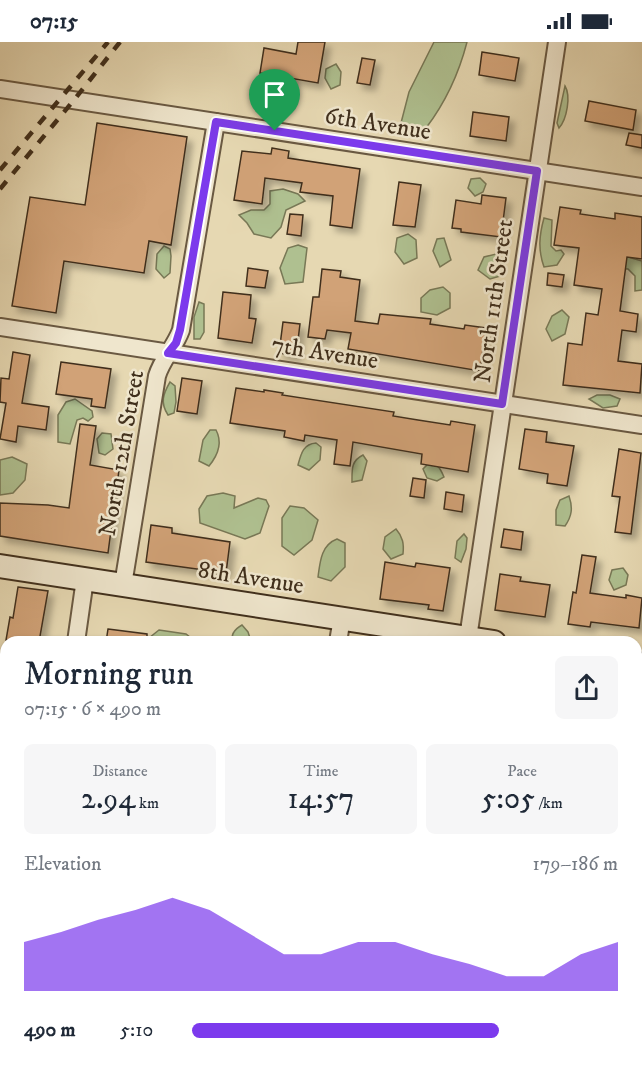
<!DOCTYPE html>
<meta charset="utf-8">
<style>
body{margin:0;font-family:"IM FELL DW Pica",serif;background:#f6f6f7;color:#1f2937;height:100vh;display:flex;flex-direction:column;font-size:22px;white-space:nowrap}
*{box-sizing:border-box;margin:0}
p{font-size:20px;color:#747a83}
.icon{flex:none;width:33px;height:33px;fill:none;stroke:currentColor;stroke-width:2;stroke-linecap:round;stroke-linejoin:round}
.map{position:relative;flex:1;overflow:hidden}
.side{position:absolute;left:0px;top:594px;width:642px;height:429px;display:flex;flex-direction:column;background:#fff;border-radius:18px 18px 0 0;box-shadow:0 2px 4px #0004}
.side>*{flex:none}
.pin{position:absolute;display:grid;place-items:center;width:51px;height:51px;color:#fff;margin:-62px -26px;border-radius:50% 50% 50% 0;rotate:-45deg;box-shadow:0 0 6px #0007}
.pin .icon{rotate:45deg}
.round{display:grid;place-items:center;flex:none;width:63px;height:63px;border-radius:9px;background:#f6f6f7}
.head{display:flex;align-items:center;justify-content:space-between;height:102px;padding:0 24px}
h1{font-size:33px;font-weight:600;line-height:45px}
.stats{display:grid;grid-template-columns:repeat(3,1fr);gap:9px;height:102px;padding:6px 24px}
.stats div{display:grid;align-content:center;border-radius:9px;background:#f6f6f7;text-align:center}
.stats b{font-size:30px;font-weight:600}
.stats small{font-size:16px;font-weight:400}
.stats p{font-size:16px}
.chart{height:168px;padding:12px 24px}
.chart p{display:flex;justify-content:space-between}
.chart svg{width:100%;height:108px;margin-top:6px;fill:#7c3aed;opacity:.7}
ul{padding:0 24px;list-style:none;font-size:20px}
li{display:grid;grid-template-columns:96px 72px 1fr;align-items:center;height:45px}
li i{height:15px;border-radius:8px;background:#7c3aed}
.status{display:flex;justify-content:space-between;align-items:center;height:42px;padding:0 30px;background:#fff;direction:ltr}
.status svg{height:16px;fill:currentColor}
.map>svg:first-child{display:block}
.green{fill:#afc090;stroke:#787856;stroke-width:1.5}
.building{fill:#d1a277;stroke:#402f1c;stroke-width:1.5;filter:url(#shadow)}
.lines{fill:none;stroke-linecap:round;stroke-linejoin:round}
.street-casing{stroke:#6a5942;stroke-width:20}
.secondary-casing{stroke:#402f1c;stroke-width:26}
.street{stroke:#efe6cd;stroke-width:16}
.secondary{stroke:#efe6cd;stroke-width:22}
.rail{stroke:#402f1c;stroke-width:4.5;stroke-dasharray:10 10;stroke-linecap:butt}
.route-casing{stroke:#fff;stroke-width:12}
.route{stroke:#7c3aed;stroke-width:8}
.labels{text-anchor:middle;stroke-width:5;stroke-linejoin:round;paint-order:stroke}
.street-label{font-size:24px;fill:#402f1c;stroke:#efe6cd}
</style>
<div class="status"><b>07:15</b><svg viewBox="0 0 49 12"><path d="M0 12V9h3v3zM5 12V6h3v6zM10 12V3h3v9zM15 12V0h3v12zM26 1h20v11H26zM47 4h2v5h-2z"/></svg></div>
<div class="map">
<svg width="642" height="1023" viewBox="0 0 642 1023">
<defs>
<filter id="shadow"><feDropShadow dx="5.5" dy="5.5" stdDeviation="3" flood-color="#0004"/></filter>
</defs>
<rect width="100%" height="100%" fill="#e6d8b2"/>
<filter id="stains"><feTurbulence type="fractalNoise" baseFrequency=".00333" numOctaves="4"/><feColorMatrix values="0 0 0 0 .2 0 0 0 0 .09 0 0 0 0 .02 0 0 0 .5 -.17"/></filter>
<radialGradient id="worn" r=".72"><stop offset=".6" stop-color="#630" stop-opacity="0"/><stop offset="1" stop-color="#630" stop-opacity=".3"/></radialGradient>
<g class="green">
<path d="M434,0H467C459,31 445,61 426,86L413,88L401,81L409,50Z"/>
<polygon points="336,22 341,30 340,43 331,47 325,36 326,27"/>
<path d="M565,44C571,54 567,77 559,86L557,81Z"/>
<polygon points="480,136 486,142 483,150 475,154 468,146 471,137"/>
<polygon points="283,147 298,152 305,159 286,168 281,185 271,196 254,192 247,181 239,173 251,168 264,168 270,162 270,149"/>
<path d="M544,176L552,178L551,204L556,209L561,208L564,212L557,223L544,225C538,208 539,194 544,176Z"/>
<polygon points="408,192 416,198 417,216 404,222 395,210 397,196"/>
<polygon points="444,196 451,218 440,225 433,209 437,197"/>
<polygon points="298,203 307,206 303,240 285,242 280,226 288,206"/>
<polygon points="164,204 170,207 171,214 170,231 164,236 156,227 157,212"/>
<polygon points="496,212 504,223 504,233 490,237 478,228 484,215"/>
<polygon points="628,215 642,219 642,248 635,249 635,234 628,227 612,226 618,216"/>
<polygon points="443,245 450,251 450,266 437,273 421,270 421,256 430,248"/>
<polygon points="199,260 204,262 204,290 200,297 194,297 194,275"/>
<polygon points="562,268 569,275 565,292 552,299 546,287 552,274"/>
<path d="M170,340L175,344L176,360L174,371L168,373C160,361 163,352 170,340Z"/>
<polygon points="597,353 610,353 620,357 617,364 603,366 589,357"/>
<polygon points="75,357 92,369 93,375 88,379 83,376 77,378 70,402 58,400 58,373 66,360"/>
<path d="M210,388H216C223,401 218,413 209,424L199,419L203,398Z"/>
<polygon points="102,391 111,392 113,407 105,413 99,411 97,397"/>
<path d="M316,401L321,405L320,418L309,428L298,423C301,412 303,402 316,401Z"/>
<path d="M363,413L367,419L362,438L352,440C352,427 351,419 363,413Z"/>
<polygon points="12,415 27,422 25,438 13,451 0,453 0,418"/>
<path d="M428,422C438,421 440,426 444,435L437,439L427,436L423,427Z"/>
<polygon points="223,451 235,454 234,466 258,456 266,458 269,464 260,491 245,497 200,481 199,467 207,454"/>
<path d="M569,454C573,466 572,474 565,484L556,483V468L560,458Z"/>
<polygon points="290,464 304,466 318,478 312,498 294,513 282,504 282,476"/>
<path d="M396,487C403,495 404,502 403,512L391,517L383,507L385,495Z"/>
<polygon points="464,492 467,496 466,507 461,520 455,516 457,499"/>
<path d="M337,497L345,501V525L331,539L318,535C320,520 321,503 337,497Z"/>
<polygon points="623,526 628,533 626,543 614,548 609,538 612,528"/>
<path d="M242,583L248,590L251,599L233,600C230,592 235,587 242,583Z"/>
<polygon points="159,588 186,592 196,600 150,600 149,596"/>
<polygon points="368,1017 424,1017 421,1023"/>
</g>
<g class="building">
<polygon points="298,0 325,0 318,41 290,36 286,62 262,58 267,32 260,31 264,6 296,12"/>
<polygon points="482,10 519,16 515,39 479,33"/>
<polygon points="362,16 375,18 370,43 357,41"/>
<polygon points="589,59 636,68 633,88 585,79"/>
<polygon points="473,70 509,75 506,99 470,94"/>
<polygon points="97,81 187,95 171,203 149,199 144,231 64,219 56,271 12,264 30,155 85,163"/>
<polygon points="629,91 642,93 642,106 626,103"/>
<polygon points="272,106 289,109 288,116 360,127 352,186 330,183 333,154 300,150 302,141 265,136 262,162 234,158 242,109 271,112"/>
<polygon points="399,140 421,143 415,185 393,183"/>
<polygon points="482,153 506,156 501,195 461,190 461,187 452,186 456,158 481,162"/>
<polygon points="560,165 581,168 580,172 615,177 615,171 642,175 642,217 627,215 620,269 638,272 636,290 622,288 618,319 642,322 640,351 563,343 568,301 582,303 586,271 598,273 602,247 574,243 579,206 554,203"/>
<polygon points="290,172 303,173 301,194 287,192"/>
<polygon points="248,226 268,229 265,246 246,244"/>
<polygon points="322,227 341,229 340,235 360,238 355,279 378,282 380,272 431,277 430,282 464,287 465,283 486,286 480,329 348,307 351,291 327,288 325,297 308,295 313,255 319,255"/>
<polygon points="548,231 564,233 562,245 547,243"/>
<polygon points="223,250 251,253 249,276 256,277 252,301 218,296"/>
<polygon points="283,280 300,282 296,314 279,311"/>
<polygon points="13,310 30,313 22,361 49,365 46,388 18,384 16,400 0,397 6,361 0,360 1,336 9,337"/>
<polygon points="61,320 111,327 105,366 91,364 92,357 56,352"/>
<polygon points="182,336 202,339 197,372 177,369"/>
<polygon points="236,346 264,350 264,348 283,351 282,353 394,370 393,374 418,378 450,383 451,379 475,383 468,430 421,422 422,412 353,400 350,424 334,422 337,398 305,393 304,399 284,395 285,389 230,381"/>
<polygon points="80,382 96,384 90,423 119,428 108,511 0,494 0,461 48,463 69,466"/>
<polygon points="525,387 547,390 546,400 574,404 567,444 547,441 548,432 519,427"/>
<polygon points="619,407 641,411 631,492 615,490 620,455 612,454"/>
<polygon points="413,436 426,438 424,456 410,454"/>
<polygon points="446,450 464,453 462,470 444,467"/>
<polygon points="151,483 172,486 172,491 230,500 226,531 146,520"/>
<polygon points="504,487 523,490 521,508 501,505"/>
<polygon points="582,513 596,515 590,551 626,556 626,553 642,556 639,586 591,580 590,585 568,582 573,550 576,551"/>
<polygon points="385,520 415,525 416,521 450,526 443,569 428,567 429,563 380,557"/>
<polygon points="500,532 521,535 520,539 550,543 545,575 495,568"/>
<polygon points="18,545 48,549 39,600 6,598 10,575 13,576"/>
<polygon points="108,587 147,592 147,600 106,600"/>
</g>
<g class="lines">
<defs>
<g id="street">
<polyline points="0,47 642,145"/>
<polyline points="0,285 642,383"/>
<path d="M123,543L157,334C162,317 175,305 181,288L216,80"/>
<polyline points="468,596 557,0"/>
<polyline points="76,600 85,537"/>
<polyline points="338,600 342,576"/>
<polyline points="0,969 6,970"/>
<polyline points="311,1017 350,1023"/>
<polyline points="10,1023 11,1017"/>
<polyline points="272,1023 273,1017"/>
</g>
<g id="secondary">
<polyline points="0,524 494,600"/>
<polyline points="636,622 642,623"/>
</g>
</defs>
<use href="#street" class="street-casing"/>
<use href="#secondary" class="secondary-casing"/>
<use href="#street" class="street"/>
<use href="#secondary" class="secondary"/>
<g class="rail">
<polyline points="0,128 108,0"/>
<polyline points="0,147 74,58 120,0"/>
</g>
</g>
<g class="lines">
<defs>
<polygon id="route" points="216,80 537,129 502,362 168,311 176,301 180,288"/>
</defs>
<use href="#route" class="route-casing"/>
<use href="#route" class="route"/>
</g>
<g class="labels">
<g class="street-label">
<text transform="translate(378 81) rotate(9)" y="8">6th Avenue</text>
<text transform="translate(493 259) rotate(-82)" y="8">North 11th Street</text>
<text transform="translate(325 310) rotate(9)" y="8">7th Avenue</text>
<text transform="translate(121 411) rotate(-80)" y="8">North 12th Street</text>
<text transform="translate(251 535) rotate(9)" y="8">8th Avenue</text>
</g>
</g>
<rect width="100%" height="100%" filter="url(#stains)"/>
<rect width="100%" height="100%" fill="url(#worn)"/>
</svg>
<div class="pin" style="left:275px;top:89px;background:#1e9e55"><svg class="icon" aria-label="arrive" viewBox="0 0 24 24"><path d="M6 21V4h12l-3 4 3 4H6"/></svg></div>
<section class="side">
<div class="head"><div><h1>Morning run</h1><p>07:15 · 6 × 490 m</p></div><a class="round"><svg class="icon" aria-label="share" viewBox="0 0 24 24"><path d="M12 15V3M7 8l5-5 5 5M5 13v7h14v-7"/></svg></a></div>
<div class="stats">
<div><p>Distance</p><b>2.94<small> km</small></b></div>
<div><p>Time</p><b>14:57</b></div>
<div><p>Pace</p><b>5:05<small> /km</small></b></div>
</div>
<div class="chart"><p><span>Elevation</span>179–186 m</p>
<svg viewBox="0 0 160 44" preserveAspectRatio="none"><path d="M0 44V24L10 20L20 15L30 11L40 6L50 11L60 20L70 29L80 29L90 24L100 24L110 29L120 33L130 38L140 38L150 29L160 24V44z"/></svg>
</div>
<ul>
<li><b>490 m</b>5:10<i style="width:72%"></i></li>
</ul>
</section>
</div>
